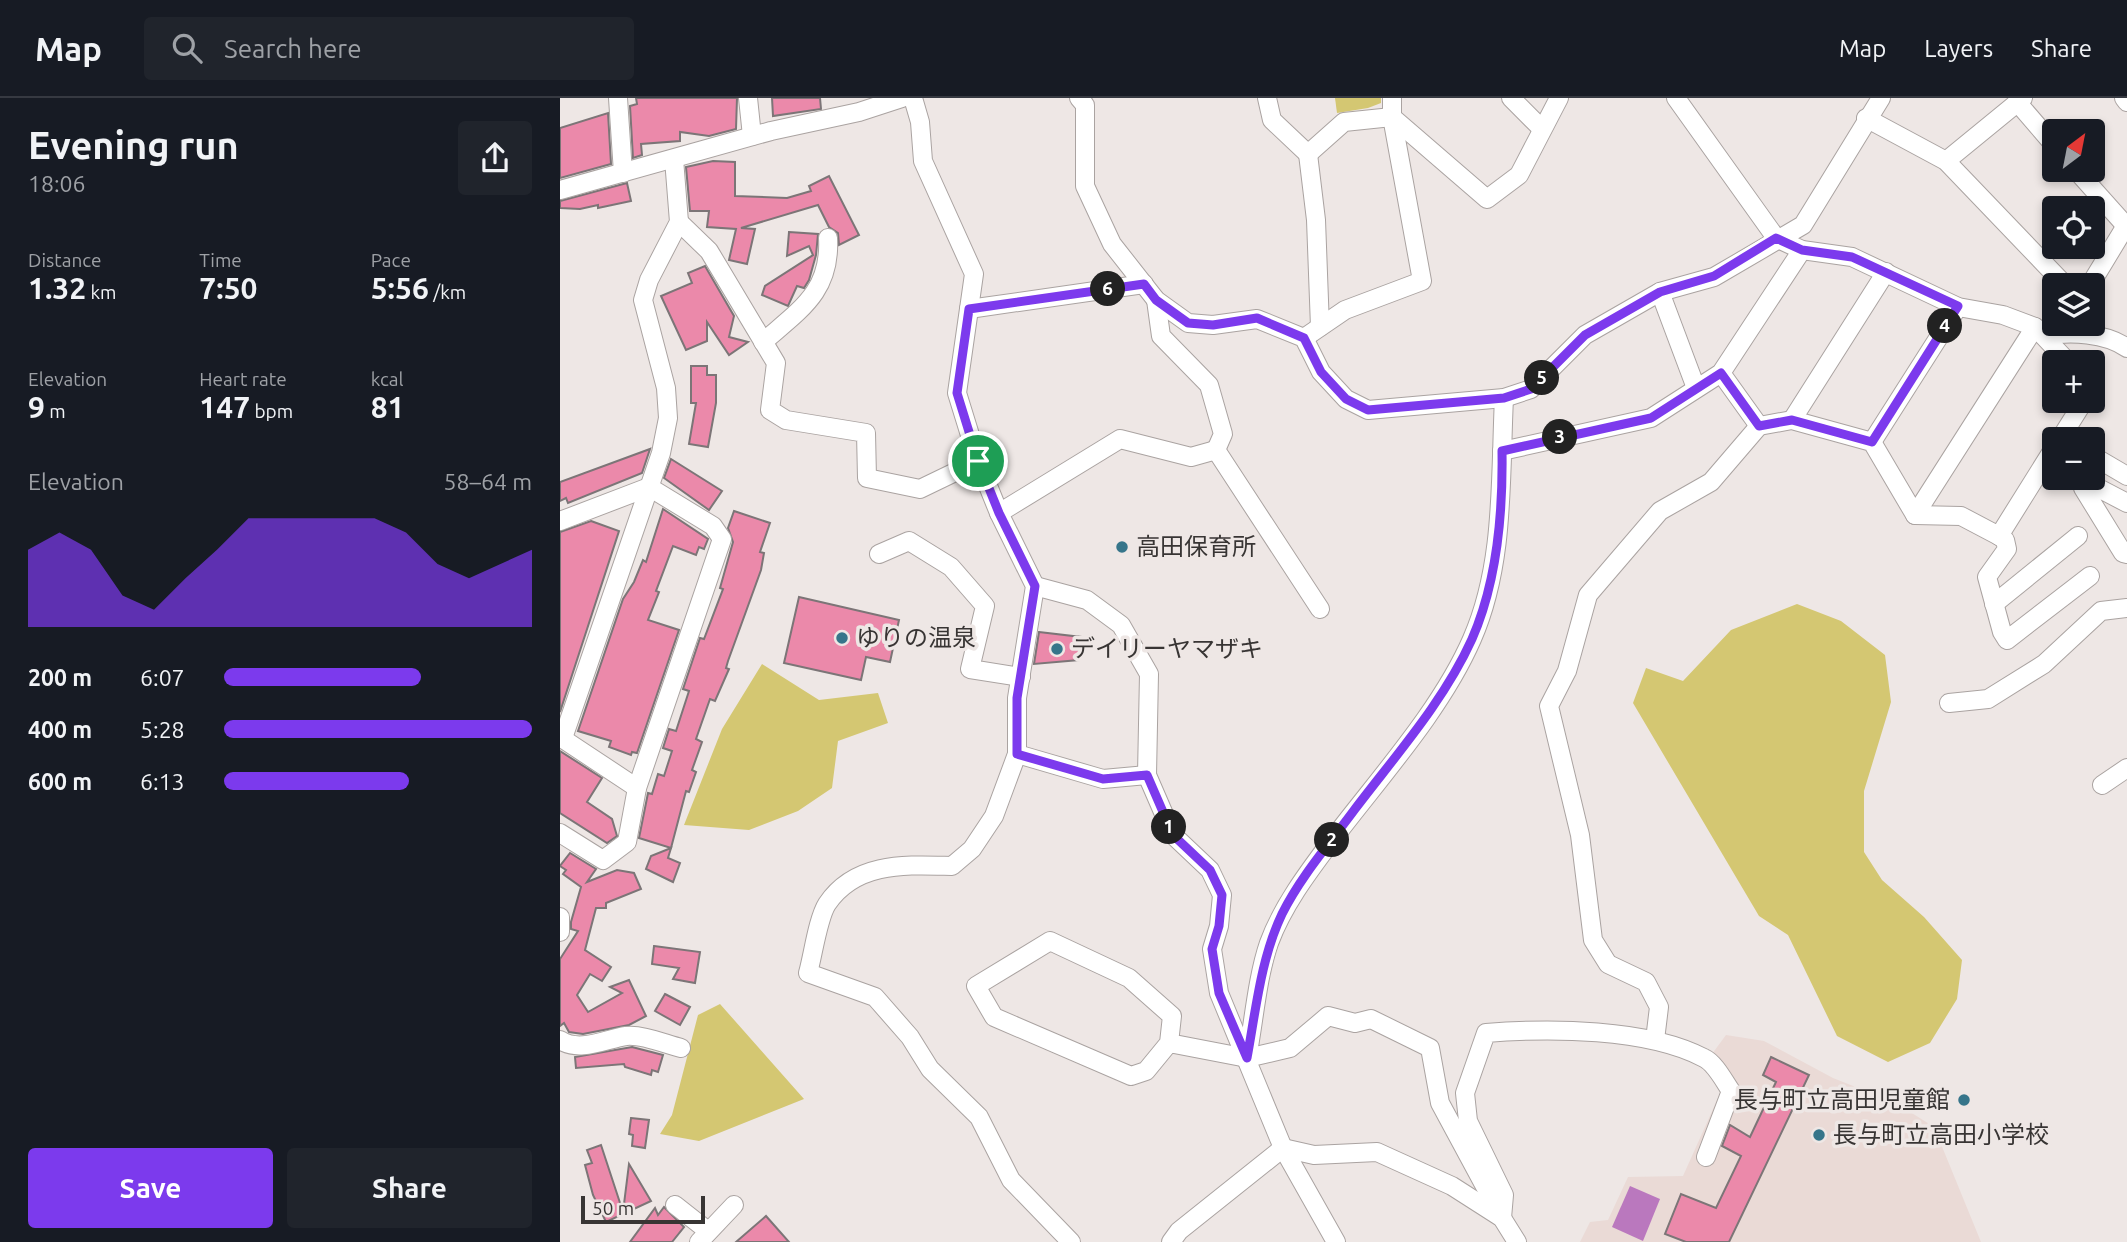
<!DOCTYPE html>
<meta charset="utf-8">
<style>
body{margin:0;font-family:Ubuntu,"Noto Sans JP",sans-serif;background:#20242c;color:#f1f3f6;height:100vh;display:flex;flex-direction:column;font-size:26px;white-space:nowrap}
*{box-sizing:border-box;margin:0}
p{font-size:23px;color:#9ea1a6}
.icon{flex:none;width:38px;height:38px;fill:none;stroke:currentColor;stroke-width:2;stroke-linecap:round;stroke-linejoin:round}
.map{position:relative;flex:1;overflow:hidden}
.sheet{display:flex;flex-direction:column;background:#171b24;width:560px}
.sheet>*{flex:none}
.needle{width:46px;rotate:32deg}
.tools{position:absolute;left:1482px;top:21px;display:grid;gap:14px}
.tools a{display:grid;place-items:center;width:63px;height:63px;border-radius:7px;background:#171b24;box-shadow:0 4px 10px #0003;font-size:35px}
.scale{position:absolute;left:21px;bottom:18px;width:124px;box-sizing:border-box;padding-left:7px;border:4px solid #383534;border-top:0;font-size:19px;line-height:24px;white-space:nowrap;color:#383534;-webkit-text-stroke:5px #eee7e5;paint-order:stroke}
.pin{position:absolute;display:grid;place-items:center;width:60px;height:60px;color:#fff;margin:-30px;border:4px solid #fff;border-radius:50%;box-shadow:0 2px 7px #0007}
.km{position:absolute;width:35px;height:35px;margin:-18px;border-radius:50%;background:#222;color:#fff;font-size:19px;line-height:35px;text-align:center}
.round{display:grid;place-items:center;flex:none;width:74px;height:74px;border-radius:7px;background:#20242c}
.head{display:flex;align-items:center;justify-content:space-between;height:119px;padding:0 28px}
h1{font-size:38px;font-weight:700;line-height:52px}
.figures{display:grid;grid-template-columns:repeat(3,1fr);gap:10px;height:119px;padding:7px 28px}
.figures div{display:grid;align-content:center}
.figures b{font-size:30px;font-weight:700}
.figures small{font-size:19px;font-weight:400}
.figures p{font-size:19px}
.chart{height:196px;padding:14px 28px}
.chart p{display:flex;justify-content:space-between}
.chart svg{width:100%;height:126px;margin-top:7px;fill:#7c3aed;opacity:.7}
.primary-button{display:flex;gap:14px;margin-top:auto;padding:14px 28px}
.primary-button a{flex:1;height:80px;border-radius:7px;background:#7c3aed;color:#fff;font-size:28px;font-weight:700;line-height:80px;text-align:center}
.primary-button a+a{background:#20242c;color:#f1f3f6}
ul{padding:0 28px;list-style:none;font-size:23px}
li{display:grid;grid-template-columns:112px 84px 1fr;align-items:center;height:52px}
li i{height:18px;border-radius:9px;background:#7c3aed}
header{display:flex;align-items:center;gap:42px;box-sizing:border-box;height:98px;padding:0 35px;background:#171b24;border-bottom:2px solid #363941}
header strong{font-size:33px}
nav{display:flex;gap:38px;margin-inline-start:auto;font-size:24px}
.search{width:490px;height:63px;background:#20242c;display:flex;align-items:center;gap:18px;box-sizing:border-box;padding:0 24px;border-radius:7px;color:#9ea1a6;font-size:26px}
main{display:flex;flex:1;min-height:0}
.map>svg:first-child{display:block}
.built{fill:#eadad6}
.green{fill:#d4c772}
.water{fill:#ba78be}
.building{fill:#eb89aa;stroke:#7c7577;stroke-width:2}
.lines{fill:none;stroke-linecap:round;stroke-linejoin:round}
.minor-casing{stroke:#aaa3a1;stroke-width:20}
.minor{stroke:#fff;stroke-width:18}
.route-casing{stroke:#fff;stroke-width:14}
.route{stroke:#7c3aed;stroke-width:9}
.poi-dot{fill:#36758a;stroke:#eee7e5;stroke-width:2.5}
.labels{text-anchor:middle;stroke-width:7;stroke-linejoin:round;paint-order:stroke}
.poi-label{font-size:24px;fill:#383534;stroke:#eee7e5;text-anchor:start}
</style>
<header>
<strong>Map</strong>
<div class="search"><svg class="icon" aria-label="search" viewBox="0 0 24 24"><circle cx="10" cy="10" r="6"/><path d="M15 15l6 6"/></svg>Search here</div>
<nav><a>Map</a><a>Layers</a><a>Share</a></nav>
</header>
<main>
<section class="sheet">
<div class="head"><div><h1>Evening run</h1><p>18:06</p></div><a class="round"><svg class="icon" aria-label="share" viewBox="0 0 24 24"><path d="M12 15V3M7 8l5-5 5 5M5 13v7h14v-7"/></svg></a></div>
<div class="figures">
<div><p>Distance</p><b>1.32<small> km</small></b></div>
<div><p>Time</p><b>7:50</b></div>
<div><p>Pace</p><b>5:56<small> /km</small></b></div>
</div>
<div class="figures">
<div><p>Elevation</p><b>9<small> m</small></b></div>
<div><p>Heart rate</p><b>147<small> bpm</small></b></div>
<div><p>kcal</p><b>81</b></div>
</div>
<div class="chart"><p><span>Elevation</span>58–64 m</p>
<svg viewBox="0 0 160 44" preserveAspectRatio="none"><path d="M0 44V17L10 11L20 17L30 33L40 38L50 27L60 17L70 6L80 6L90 6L100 6L110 6L120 11L130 22L140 27L150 22L160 17V44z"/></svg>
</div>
<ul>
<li><b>200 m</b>6:07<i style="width:64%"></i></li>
<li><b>400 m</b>5:28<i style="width:100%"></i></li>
<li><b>600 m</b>6:13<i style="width:60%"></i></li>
</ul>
<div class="primary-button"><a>Save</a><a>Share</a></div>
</section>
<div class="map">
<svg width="1567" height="1144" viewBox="0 0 1567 1144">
<rect width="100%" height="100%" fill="#eee7e5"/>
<polygon class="built" points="1166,937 1204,943 1273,980 1336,1005 1374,1029 1421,1144 1020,1144 1030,1124 1048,1122 1068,1079 1123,1078 1162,991 1152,956"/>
<g class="green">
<polygon points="775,0 821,0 821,5 808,10 777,15"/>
<polygon points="1237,506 1281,523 1325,557 1331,604 1304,693 1304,754 1322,782 1364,819 1402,862 1397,901 1370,945 1328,964 1277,938 1228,837 1199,818 1073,605 1086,570 1123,583 1171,532"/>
<polygon points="202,566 259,602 318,595 328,625 278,643 272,690 238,713 189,732 124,727 162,631"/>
<polygon points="160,906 244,1001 139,1043 100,1036 112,1017 138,917"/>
</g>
<polygon class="water" points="1070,1088 1100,1101 1083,1143 1052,1129"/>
<g class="building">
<polygon points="76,0 177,0 176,31 149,38 120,34 120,43 81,46 82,57 73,60 70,8 77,6"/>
<polygon points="212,0 260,0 261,11 213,18"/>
<polygon points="48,15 51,66 0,80 0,30"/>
<polygon points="153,63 175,64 175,98 227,100 251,93 249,88 269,78 299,137 279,147 278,135 269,129 258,107 181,130 195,131 187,166 169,162 176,131 147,129 149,113 130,113 126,69"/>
<polygon points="67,85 71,103 38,110 38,107 20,111 0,110 0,103"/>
<polygon points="229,134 258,136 256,157 249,182 244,190 237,188 228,208 202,197 205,188 253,157 249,148 227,158"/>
<polygon points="145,168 174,218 169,239 188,244 169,257 147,224 147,243 126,252 101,198 132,185 128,175"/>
<polygon points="131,268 147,268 147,277 156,277 156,305 148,349 129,346 136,305 131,305"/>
<polygon points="90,351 82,375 8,405 6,400 0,403 0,384"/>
<polygon points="111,361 162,393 149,412 104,380"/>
<polygon points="103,411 148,441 144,451 139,449 136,457 113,448 96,493 99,494 88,522 119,532 77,655 72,654 71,657 49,649 51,643 18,633 63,501 74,484 83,462 86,464"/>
<polygon points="174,413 210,425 200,454 204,455 201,472 168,563 166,570 169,571 155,603 150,601 136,641 142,644 132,672 136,674 129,694 126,693 111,750 79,740 88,695 92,696 98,676 104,678 112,653 103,650 109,631 116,633 129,593 123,591 140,540 144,541 163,491 160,490 173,444 168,430"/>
<polygon points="31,423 59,433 0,614 0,434"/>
<polygon points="239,499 339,522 330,564 306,559 301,582 224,565"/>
<polygon points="479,534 521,539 519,562 474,566"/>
<polygon points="0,653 42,680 27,704 52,721 57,738 47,745 0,715"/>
<polygon points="111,750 108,760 120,765 113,784 86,771 91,758"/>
<polygon points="10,755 36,771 27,784 57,772 74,775 81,791 46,805 46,810 36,810 25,852 51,869 42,883 30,876 17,897 28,914 62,895 50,889 69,882 86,918 69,927 23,936 9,934 4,925 0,928 0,861 18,833 11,831 11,824 21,789 3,776 6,772 0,768"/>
<polygon points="94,848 140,854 135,885 113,881 119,870 92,866"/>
<polygon points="105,896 130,909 120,927 95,913"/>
<polygon points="72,949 103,957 98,974 92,972 91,977 65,969 64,966 16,970 15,959"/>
<polygon points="1211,959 1249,977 1169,1144 1126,1144 1105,1136 1121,1096 1156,1110 1181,1058 1162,1048 1170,1027 1190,1039 1216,984 1203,977"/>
<polygon points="71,1020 89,1022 85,1050 72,1048 73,1037 69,1036"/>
<polygon points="41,1047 63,1114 69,1066 91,1103 46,1124 33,1097 25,1067 32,1065 27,1052"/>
<polygon points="104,1109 124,1129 112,1144 70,1144 95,1110 98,1117"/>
<polygon points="206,1118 229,1144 176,1144"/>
</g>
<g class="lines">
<defs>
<g id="minor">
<polyline points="58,0 63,75"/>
<polyline points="188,0 192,38"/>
<path d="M353,0L360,24L363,63L414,176L397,295L418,363L439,415L475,488L457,600V656L434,718L412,751L392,768C347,767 296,763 267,806C258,820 253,857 248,875L315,899L350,939L370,971L419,1019L451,1082L511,1144"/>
<polyline points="519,0 525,7 525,88 552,146 596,202 628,225 653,227 697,221 744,240 761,274 786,301 808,312 944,300 971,291 1025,237 1100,194 1154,179 1243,127 1321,0"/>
<polyline points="707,0 712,22 748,56 784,24 832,19 927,101 959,77 999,0"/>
<polyline points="951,0 982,31"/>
<polyline points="1116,0 1216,140 1242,152 1292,159 1398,209 1443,217 1475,229 1508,264"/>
<polyline points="1564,0 1567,4"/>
<polyline points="1457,4 1494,47"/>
<polyline points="1306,20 1386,63 1502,184 1510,187"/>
<polyline points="748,56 756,122 760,229"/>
<polyline points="1386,63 1463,0"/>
<polyline points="1516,72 1566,128"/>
<polyline points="0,92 211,33 299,14 342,0"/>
<polyline points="119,124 149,153 216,265 210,312 226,322 306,335 307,380 360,391 418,363"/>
<polyline points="1530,187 1567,126"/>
<polyline points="1100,194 1136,290"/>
<polyline points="596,202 601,238 649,287 663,336 656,352"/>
<polyline points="409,211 584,186"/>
<path d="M1485,238C1510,233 1546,235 1567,250"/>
<polyline points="744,240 785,212 862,183 832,19 832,0"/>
<path d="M203,244C241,211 271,193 268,140"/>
<polyline points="1161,275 1199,328 1232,322 1312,344 1355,417 1401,418 1439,438 1494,350"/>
<polyline points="1232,322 1326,174"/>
<polyline points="1500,341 1524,303"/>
<polyline points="1312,344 1398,209"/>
<polyline points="656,352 760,511"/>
<polyline points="942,353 1091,320 1161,275 1242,152"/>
<polyline points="1533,358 1567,378"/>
<polyline points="1567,405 1525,383 1523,390 1563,455 1567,456"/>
<polyline points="439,415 560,341 631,359 656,352"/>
<polyline points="1355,417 1475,229"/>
<polyline points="0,423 89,389"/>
<polyline points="1439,438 1445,442 1447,451 1427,479 1442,534 1447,542 1530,478"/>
<polyline points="319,456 349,443 391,469 425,508 410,571 461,579"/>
<polyline points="475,488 527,502 561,527 589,576 587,677 613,737 650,772 662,797 659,828 652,851 659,895 723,1050 776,1144"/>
<polyline points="1434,506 1518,438"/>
<polyline points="1389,605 1428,601 1484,566 1541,513 1567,510"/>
<polyline points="0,639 77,690"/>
<polyline points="3,640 101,355 108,320 106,290 83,202 89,182 119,124 114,61"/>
<polyline points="457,656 543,681 587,677"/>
<polyline points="1542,687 1567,670"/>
<polyline points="0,735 43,762 67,744 77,690 162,441 153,428 89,389"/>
<polyline points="0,819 0,834"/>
<path d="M0,942C19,955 46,941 66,938C82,936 105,946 121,950"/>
<polyline points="1095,942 1099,909 1086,884 1048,866 1033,842 1020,737 989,608 1007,573 1028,497 1100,413 1151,384 1199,328"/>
<polyline points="609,945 586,973 571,978 434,919 416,888 490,843 569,880 612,918 609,945 687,960 730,950 768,918 795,925 811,921 870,950 880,1005 942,1120"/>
<path d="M687,960C694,923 697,880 709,845C723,807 749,773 773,741C820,679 881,612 912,541C945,466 940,380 944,300"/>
<polyline points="115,1107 148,1133"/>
<path d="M942,1120L944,1097L908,1023L905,995L926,935C989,930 1087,930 1144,960C1155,965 1164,983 1171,993L1146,1059"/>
<polyline points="139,1144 174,1107"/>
<polyline points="611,1144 619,1133 723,1050 754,1057 817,1054 892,1088 942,1120 957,1144"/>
</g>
</defs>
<use href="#minor" class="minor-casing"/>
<use href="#minor" class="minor"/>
</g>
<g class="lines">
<defs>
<path id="route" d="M1216,140L1242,152L1292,159L1398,208L1312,344L1232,322L1199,328L1161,275L1091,320L942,353C943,415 937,484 912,541C884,603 836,657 795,711C770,745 741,778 722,816C701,860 696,911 687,960L659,895L652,851L659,828L662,797L650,772L613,737L587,677L543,681L457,656V600L475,488L439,415L418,363L397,295L409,211L584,186L596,202L628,225L653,227L697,220L744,240L761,274L786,301L808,312L944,300L971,291L1025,237L1100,194L1154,178Z"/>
</defs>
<use href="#route" class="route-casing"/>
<use href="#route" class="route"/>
</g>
<g class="poi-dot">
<circle cx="562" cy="449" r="7"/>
<circle cx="282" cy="540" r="7"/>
<circle cx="497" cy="551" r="7"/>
<circle cx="1404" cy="1002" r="7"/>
<circle cx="1259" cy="1037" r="7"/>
</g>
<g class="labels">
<g class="poi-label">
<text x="576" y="457">高田保育所</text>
<text x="296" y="548">ゆりの温泉</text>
<text x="511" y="559">デイリーヤマザキ</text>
<text x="1390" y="1010" text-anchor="end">長与町立高田児童館</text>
<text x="1273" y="1045">長与町立高田小学校</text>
</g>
</g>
</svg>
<div class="tools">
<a><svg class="needle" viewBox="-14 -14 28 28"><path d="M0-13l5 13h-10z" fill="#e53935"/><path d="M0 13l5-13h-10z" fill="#9ea1a6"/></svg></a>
<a><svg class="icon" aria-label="locate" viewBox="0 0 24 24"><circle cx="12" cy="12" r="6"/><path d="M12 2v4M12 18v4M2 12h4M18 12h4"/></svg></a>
<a><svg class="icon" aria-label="layers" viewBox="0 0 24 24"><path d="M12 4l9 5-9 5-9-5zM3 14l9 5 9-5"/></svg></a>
<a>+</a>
<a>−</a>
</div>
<div class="scale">50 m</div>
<div class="pin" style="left:418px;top:363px;background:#1e9e55"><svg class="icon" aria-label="arrive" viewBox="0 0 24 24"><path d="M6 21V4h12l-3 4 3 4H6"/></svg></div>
<b class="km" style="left:609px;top:729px">1</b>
<b class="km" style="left:772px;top:742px">2</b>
<b class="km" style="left:1000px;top:339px">3</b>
<b class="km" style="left:1385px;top:228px">4</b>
<b class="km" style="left:982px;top:280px">5</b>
<b class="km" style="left:548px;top:191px">6</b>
</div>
</main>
